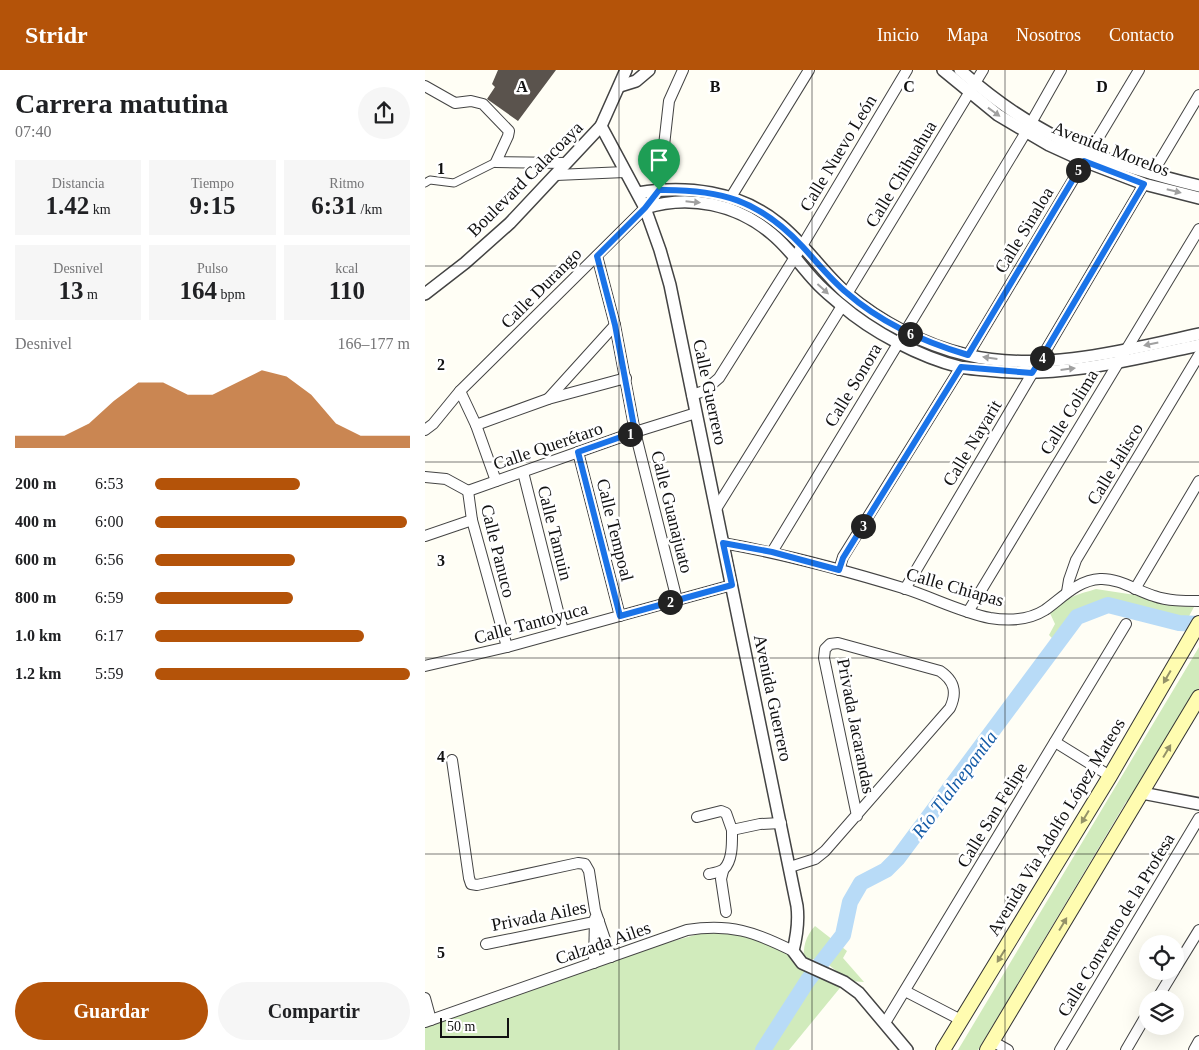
<!DOCTYPE html>
<html lang="es">
<meta charset="utf-8">
<style>
body{margin:0;font-family:"Times New Roman",serif;background:#f6f6f6;color:#202124;height:100vh;display:flex;flex-direction:column;font-size:19px;white-space:nowrap}
*{box-sizing:border-box;margin:0}
p{font-size:16px;color:#757577}
.icon{flex:none;width:28px;height:28px;fill:none;stroke:currentColor;stroke-width:2;stroke-linecap:round;stroke-linejoin:round}
.map{position:relative;flex:1;overflow:hidden}
.side{display:flex;flex-direction:column;background:#fff;width:425px}
.side>*{flex:none}
.fabs{position:absolute;left:714px;top:865px;display:grid;gap:10px}
.fabs a{display:grid;place-items:center;width:45px;height:45px;border-radius:50%;background:#fff;box-shadow:0 5px 20px #0002;font-size:25px}
.scale{position:absolute;left:15px;bottom:12px;width:69px;box-sizing:border-box;padding-left:5px;border:2px solid #111;border-top:0;font-size:14px;line-height:18px;white-space:nowrap;color:#111;-webkit-text-stroke:4px #fff;paint-order:stroke}
.pin{position:absolute;display:grid;place-items:center;width:42px;height:42px;color:#fff;margin:-51px -21px;border-radius:50% 50% 50% 0;rotate:-45deg;box-shadow:0 0 5px #0007}
.pin .icon{rotate:45deg}
.km{position:absolute;width:25px;height:25px;margin:-12px;border-radius:50%;background:#222;color:#fff;font-size:14px;line-height:25px;text-align:center}
.round{display:grid;place-items:center;flex:none;width:52px;height:52px;border-radius:26px;background:#f6f6f6}
.headline{display:flex;align-items:center;justify-content:space-between;height:85px;padding:0 15px}
h1{font-size:28px;font-weight:700;line-height:38px}
.metrics{display:grid;grid-template-columns:repeat(3,1fr);gap:8px;height:85px;padding:5px 15px}
.metrics div{display:grid;align-content:center;border-radius:0px;background:#f6f6f6;text-align:center}
.metrics b{font-size:25px;font-weight:700}
.metrics small{font-size:14px;font-weight:400}
.metrics p{font-size:14px}
.chart{height:140px;padding:10px 15px}
.chart p{display:flex;justify-content:space-between}
.chart svg{width:100%;height:90px;margin-top:5px;fill:#b45309;opacity:.7}
.action{display:flex;gap:10px;margin-top:auto;padding:10px 15px}
.action a{flex:1;height:58px;border-radius:30px;background:#b45309;color:#fff;font-size:20px;font-weight:700;line-height:58px;text-align:center}
.action a+a{background:#f6f6f6;color:#202124}
ul{padding:0 15px;list-style:none;font-size:16px}
li{display:grid;grid-template-columns:80px 60px 1fr;align-items:center;height:38px}
li i{height:12px;border-radius:6px;background:#b45309}
header{display:flex;align-items:center;gap:30px;box-sizing:border-box;height:70px;padding:0 25px;background:#b45309;color:#fff}
header strong{font-size:24px}
nav{display:flex;gap:28px;margin-inline-start:auto;font-size:18px}
main{display:flex;flex:1;min-height:0}
.map>svg:first-child{display:block}
.green{fill:#d1ebbc}
.lines{fill:none;stroke-linecap:round;stroke-linejoin:round}
.river{stroke:#b8dbf7;stroke-width:16}
.building{fill:#5a534d}
.pedestrian-casing{stroke:#444;stroke-width:9}
.minor-casing{stroke:#444;stroke-width:12}
.tertiary-casing{stroke:#444;stroke-width:14}
.secondary-casing{stroke:#333;stroke-width:16}
.pedestrian{stroke:#fff;stroke-width:7}
.minor{stroke:#fff;stroke-width:10}
.tertiary{stroke:#fff;stroke-width:11}
.secondary{stroke:#fffcb0;stroke-width:14}
.oneway{fill:#a0a0a0}
.oneway2{fill:#949268}
.route-casing{stroke:#fff;stroke-width:10}
.route{stroke:#1a73e8;stroke-width:6}
.grid{fill:none;stroke:#111;stroke-width:1;stroke-opacity:0.55}
.labels{text-anchor:middle;stroke-width:5;stroke-linejoin:round;paint-order:stroke}
.street-label{font-size:18px;fill:#111;stroke:#fff}
.water-label{font-size:19px;font-style:italic;fill:#165ca7;stroke:#fff}
.grid-label{font-size:16px;text-anchor:middle;font-weight:bold;fill:#111;stroke:#fff;stroke-width:5;stroke-linejoin:round;paint-order:stroke}
</style>
<header>
<strong>Stridr</strong>
<nav><a>Inicio</a><a>Mapa</a><a>Nosotros</a><a>Contacto</a></nav>
</header>
<main>
<section class="side">
<div class="headline"><div><h1>Carrera matutina</h1><p>07:40</p></div><a class="round"><svg class="icon" aria-label="share" viewBox="0 0 24 24"><path d="M12 15V3M7 8l5-5 5 5M5 13v7h14v-7"/></svg></a></div>
<div class="metrics">
<div><p>Distancia</p><b>1.42<small> km</small></b></div>
<div><p>Tiempo</p><b>9:15</b></div>
<div><p>Ritmo</p><b>6:31<small> /km</small></b></div>
</div>
<div class="metrics">
<div><p>Desnivel</p><b>13<small> m</small></b></div>
<div><p>Pulso</p><b>164<small> bpm</small></b></div>
<div><p>kcal</p><b>110</b></div>
</div>
<div class="chart"><p><span>Desnivel</span>166–177 m</p>
<svg viewBox="0 0 160 44" preserveAspectRatio="none"><path d="M0 44V38L10 38L20 38L30 32L40 21L50 12L60 12L70 18L80 18L90 12L100 6L110 9L120 18L130 32L140 38L150 38L160 38V44z"/></svg>
</div>
<ul>
<li><b>200 m</b>6:53<i style="width:57%"></i></li>
<li><b>400 m</b>6:00<i style="width:99%"></i></li>
<li><b>600 m</b>6:56<i style="width:55%"></i></li>
<li><b>800 m</b>6:59<i style="width:54%"></i></li>
<li><b>1.0 km</b>6:17<i style="width:82%"></i></li>
<li><b>1.2 km</b>5:59<i style="width:100%"></i></li>
</ul>
<div class="action"><a>Guardar</a><a>Compartir</a></div>
</section>
<div class="map">
<svg width="774" height="980" viewBox="0 0 774 980">
<rect width="100%" height="100%" fill="#fffef5"/>
<g class="green">
<path d="M671,519L710,525L739,535L769,537L763,548L757,549L680,530L653,540L627,568L624,565L630,554L624,541C636,529 654,524 671,519Z"/>
<polygon points="774,577 774,619 715,721 701,732 553,980 533,980"/>
<path d="M390,856L422,881L418,888L439,912L424,911L395,888L379,891C378,877 380,867 390,856Z"/>
<polygon points="281,862 325,864 419,913 364,980 0,980 0,954 180,890"/>
</g>
<g class="lines">
<polyline class="river" points="338,980 383,910 418,865 425,832 436,813 461,800 473,788 652,547 683,535 754,553 774,554"/>
</g>
<polygon class="building" points="73,0 131,0 93,51 62,29 70,17 67,14"/>
<g class="lines">
<defs>
<polyline id="pedestrian" points="0,113 5,110 29,113 71,92"/>
<g id="minor">
<polyline points="0,16 30,33 46,31 58,34 84,61 83,66 71,92 141,93"/>
<polyline points="606,53 636,0"/>
<polyline points="727,104 774,25"/>
<polyline points="131,105 200,102"/>
<polyline points="306,127 384,0"/>
<polyline points="172,186 190,255 210,362 252,530"/>
<polyline points="422,224 558,0"/>
<polyline points="543,285 714,0"/>
<polyline points="35,321 51,355 71,411"/>
<polyline points="267,325 279,321 294,308 377,176 482,0"/>
<polyline points="123,329 190,255"/>
<polyline points="51,355 123,329 201,308"/>
<polyline points="0,360 8,354 35,321 220,138 234,120 244,31 258,0"/>
<polyline points="153,382 195,546"/>
<polyline points="98,402 138,561"/>
<polyline points="0,407 21,409 43,421"/>
<polyline points="43,421 210,362 271,343"/>
<polyline points="43,421 47,450 82,577"/>
<polyline points="291,439 417,236"/>
<polyline points="0,466 47,450"/>
<path d="M298,473C359,484 419,500 478,518C507,527 535,542 565,548C583,551 604,550 620,540C637,528 653,510 675,509C694,508 712,521 729,526C743,531 759,531 774,531"/>
<polyline points="347,482 601,62"/>
<polyline points="414,500 418,487 536,297"/>
<polyline points="480,519 719,114"/>
<polyline points="710,519 774,411"/>
<polyline points="642,522 644,510 651,490 774,285"/>
<polyline points="543,542 774,159"/>
<polyline points="0,596 82,577 307,515"/>
<polyline points="630,672 685,706"/>
<polyline points="27,690 44,808 46,814 52,815 153,793 160,794 164,801 170,840 186,887"/>
<polyline points="272,747 296,741 301,743 307,760 335,754 356,753"/>
<path d="M365,797L390,789L400,781L525,638C532,623 530,611 515,601L413,573L405,574L400,579L399,588L432,746"/>
<polyline points="298,801 296,809 301,842"/>
<path d="M284,804C289,803 295,802 299,799C308,790 307,772 307,760"/>
<polyline points="61,874 174,851"/>
<polyline points="169,893 170,848"/>
<polyline points="750,899 774,860"/>
<polyline points="480,921 536,950"/>
<polyline points="0,928 6,950"/>
<polyline points="732,929 749,901"/>
<path d="M0,952L262,860C305,853 330,862 368,881"/>
<polyline points="460,953 701,554"/>
<polyline points="567,971 583,980"/>
<polyline points="635,980 774,748"/>
<polyline points="701,980 722,944"/>
<polyline points="769,980 774,971"/>
</g>
<g id="tertiary">
<polyline points="518,0 573,45 624,75 659,91 719,114 774,128"/>
<path d="M535,0C573,34 616,63 664,82C699,97 737,107 774,116"/>
<polyline points="195,16 211,11 224,0"/>
<path d="M176,56L220,138L235,180L245,215L372,836C374,852 372,865 368,881L377,893L419,912L434,923L482,980"/>
<path d="M213,123C261,115 313,121 353,153C379,173 397,202 421,223C455,252 499,275 542,285C616,303 702,280 774,264"/>
<path d="M220,138C264,124 312,134 347,164C364,178 376,196 390,211C398,220 407,227 415,234C447,262 495,287 535,297C543,299 553,299 561,300C633,309 705,290 774,275"/>
<polyline points="0,224 40,193 85,153 176,56 201,0"/>
<polyline points="717,723 774,734"/>
</g>
<g id="secondary">
<polyline points="518,980 685,706 774,553"/>
<polyline points="562,980 774,627"/>
</g>
</defs>
<use href="#pedestrian" class="pedestrian-casing"/>
<use href="#minor" class="minor-casing"/>
<use href="#tertiary" class="tertiary-casing"/>
<use href="#secondary" class="secondary-casing"/>
<use href="#pedestrian" class="pedestrian"/>
<use href="#minor" class="minor"/>
<use href="#tertiary" class="tertiary"/>
<use href="#secondary" class="secondary"/>
</g>
<defs><path id="oneway-solid" d="M-6-.8H1V-3.2L6.5 0L1 3.2V.8H-6Z" transform="scale(1.25)"/></defs>
<g class="oneway">
<use href="#oneway-solid" transform="translate(569 42) rotate(36)"/>
<use href="#oneway-solid" transform="translate(749 121) rotate(14)"/>
<use href="#oneway-solid" transform="translate(268 132) rotate(6)"/>
<use href="#oneway-solid" transform="translate(398 219) rotate(42)"/>
<use href="#oneway-solid" transform="translate(726 274) rotate(168)"/>
<use href="#oneway-solid" transform="translate(565 288) rotate(-172)"/>
<use href="#oneway-solid" transform="translate(643 299) rotate(-7)"/>
</g>
<g class="oneway2">
<use href="#oneway-solid" transform="translate(742 607) rotate(120)"/>
<use href="#oneway-solid" transform="translate(742 681) rotate(-59)"/>
<use href="#oneway-solid" transform="translate(660 747) rotate(121)"/>
<use href="#oneway-solid" transform="translate(638 854) rotate(-59)"/>
<use href="#oneway-solid" transform="translate(576 886) rotate(122)"/>
</g>
<g class="lines">
<defs>
<path id="route" d="M659,91L719,114L614,292L607,303L536,297L418,488L414,500L347,482L298,473L307,515L195,546L153,382L210,362L190,255L172,186L220,138L234,120C295,119 334,130 377,176C392,192 405,209 422,223C457,254 499,272 543,285Z"/>
</defs>
<use href="#route" class="route-casing"/>
<use href="#route" class="route"/>
</g>
<path class="grid" d="M194,0V980M387,0V980M580,0V980M0,196H774M0,392H774M0,588H774M0,784H774"/>
<g class="labels">
<g class="street-label">
<text transform="translate(686 79) rotate(21)" y="6">Avenida Morelos</text>
<text transform="translate(413 83) rotate(-59)" y="6">Calle Nuevo León</text>
<text transform="translate(476 104) rotate(-59)" y="6">Calle Chihuahua</text>
<text transform="translate(100 109) rotate(-45)" y="6">Boulevard Calacoaya</text>
<text transform="translate(599 160) rotate(-59)" y="6">Calle Sinaloa</text>
<text transform="translate(116 218) rotate(-45)" y="6">Calle Durango</text>
<text transform="translate(428 315) rotate(-59)" y="6">Calle Sonora</text>
<text transform="translate(285 322) rotate(78)" y="6">Calle Guerrero</text>
<text transform="translate(644 342) rotate(-59)" y="6">Calle Colima</text>
<text transform="translate(547 373) rotate(-59)" y="6">Calle Nayarit</text>
<text transform="translate(123 376) rotate(-19)" y="6">Calle Querétaro</text>
<text transform="translate(690 394) rotate(-59)" y="6">Calle Jalisco</text>
<text transform="translate(247 442) rotate(76)" y="6">Calle Guanajuato</text>
<text transform="translate(190 460) rotate(76)" y="6">Calle Tempoal</text>
<text transform="translate(130 463) rotate(76)" y="6">Calle Tamuin</text>
<text transform="translate(73 481) rotate(76)" y="6">Calle Panuco</text>
<text transform="translate(530 517) rotate(16)" y="6">Calle Chiapas</text>
<text transform="translate(106 553) rotate(-15)" y="6">Calle Tantoyuca</text>
<text transform="translate(348 628) rotate(78)" y="6">Avenida Guerrero</text>
<text transform="translate(431 656) rotate(79)" y="6">Privada Jacarandas</text>
<text transform="translate(567 745) rotate(-59)" y="6">Calle San Felipe</text>
<text transform="translate(631 757) rotate(-59)" y="6">Avenida Via Adolfo López Mateos</text>
<text transform="translate(114 846) rotate(-11)" y="6">Privada Ailes</text>
<text transform="translate(691 855) rotate(-59)" y="6">Calle Convento de la Profesa</text>
<text transform="translate(178 873) rotate(-19)" y="6">Calzada Ailes</text>
</g>
<g class="water-label">
<text transform="translate(529 714) rotate(-53)" y="7">Río Tlalnepantla</text>
</g>
</g>
<g class="grid-label">
<text x="97" y="22">A</text>
<text x="290" y="22">B</text>
<text x="484" y="22">C</text>
<text x="677" y="22">D</text>
<text x="16" y="104">1</text>
<text x="16" y="300">2</text>
<text x="16" y="496">3</text>
<text x="16" y="692">4</text>
<text x="16" y="888">5</text>
</g>
</svg>
<div class="fabs">
<a><svg class="icon" aria-label="locate" viewBox="0 0 24 24"><circle cx="12" cy="12" r="6"/><path d="M12 2v4M12 18v4M2 12h4M18 12h4"/></svg></a>
<a><svg class="icon" aria-label="layers" viewBox="0 0 24 24"><path d="M12 4l9 5-9 5-9-5zM3 14l9 5 9-5"/></svg></a>
</div>
<div class="scale">50 m</div>
<div class="pin" style="left:234px;top:120px;background:#1e9e55"><svg class="icon" aria-label="arrive" viewBox="0 0 24 24"><path d="M6 21V4h12l-3 4 3 4H6"/></svg></div>
<b class="km" style="left:205px;top:364px">1</b>
<b class="km" style="left:245px;top:532px">2</b>
<b class="km" style="left:438px;top:456px">3</b>
<b class="km" style="left:617px;top:288px">4</b>
<b class="km" style="left:653px;top:100px">5</b>
<b class="km" style="left:485px;top:264px">6</b>
</div>
</main>
